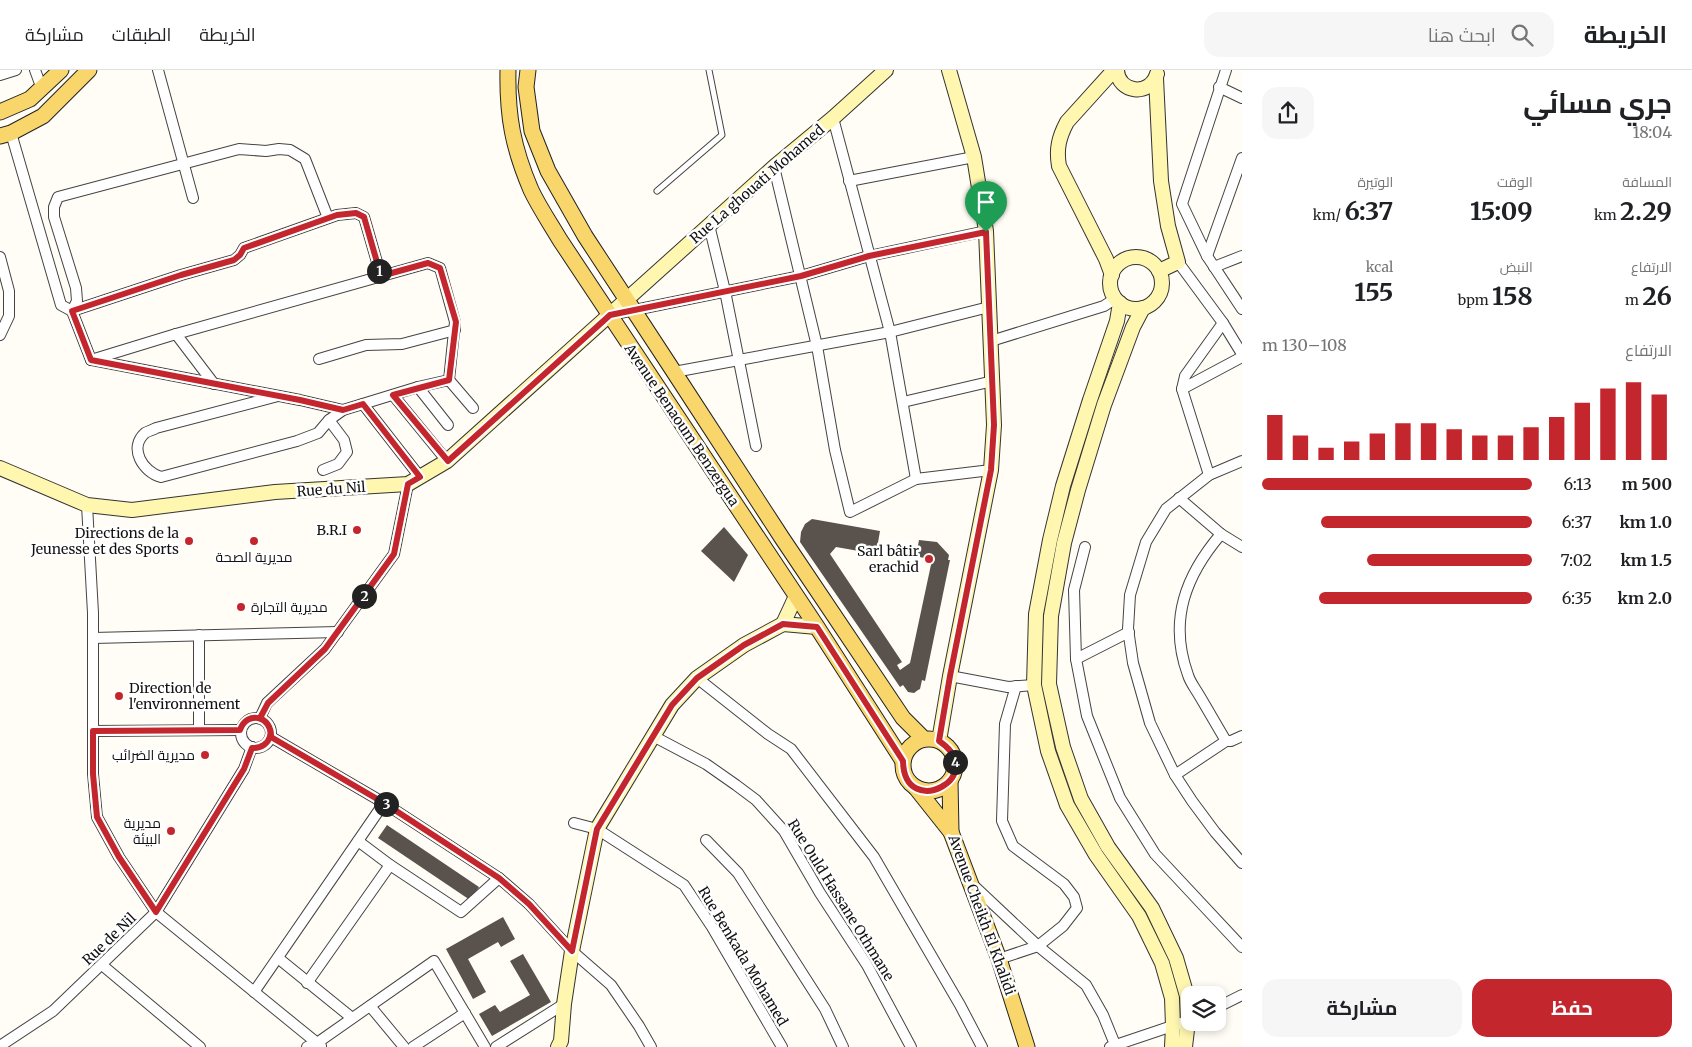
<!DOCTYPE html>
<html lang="ar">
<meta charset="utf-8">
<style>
body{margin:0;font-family:Merriweather,Cairo,serif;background:#f6f6f6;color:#202124;direction:rtl;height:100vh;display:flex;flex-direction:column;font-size:19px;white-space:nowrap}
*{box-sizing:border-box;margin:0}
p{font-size:16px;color:#757577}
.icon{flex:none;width:28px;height:28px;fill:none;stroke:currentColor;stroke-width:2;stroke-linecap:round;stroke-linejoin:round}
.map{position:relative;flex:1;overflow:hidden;direction:ltr}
.panel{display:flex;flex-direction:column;background:#fff;width:450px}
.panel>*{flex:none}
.tools{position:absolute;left:1181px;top:916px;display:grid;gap:10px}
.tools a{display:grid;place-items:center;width:45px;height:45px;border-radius:10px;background:#fff;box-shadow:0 2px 8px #0003;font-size:25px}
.pin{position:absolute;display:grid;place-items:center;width:42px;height:42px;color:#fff;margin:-51px -21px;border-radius:50% 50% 50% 0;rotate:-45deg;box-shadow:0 0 5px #0007}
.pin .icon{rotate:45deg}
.km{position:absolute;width:25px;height:25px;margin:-12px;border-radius:50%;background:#222;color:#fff;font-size:14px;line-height:25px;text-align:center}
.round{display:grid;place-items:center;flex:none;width:52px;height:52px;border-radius:15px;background:#f6f6f6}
.headline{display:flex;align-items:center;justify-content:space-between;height:85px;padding:0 20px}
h1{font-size:28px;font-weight:700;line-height:38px}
.metrics{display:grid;grid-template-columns:repeat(3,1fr);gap:8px;height:85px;padding:5px 20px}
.metrics div{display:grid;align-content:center}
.metrics b{font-size:25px;font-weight:700}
.metrics small{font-size:14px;font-weight:400}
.metrics p{font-size:14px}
.chart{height:140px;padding:10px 20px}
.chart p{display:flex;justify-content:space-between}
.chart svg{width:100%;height:90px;margin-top:5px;stroke:#c4262e;stroke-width:6}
.primary-button{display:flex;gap:10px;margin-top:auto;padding:10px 20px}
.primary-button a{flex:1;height:58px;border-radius:15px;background:#c4262e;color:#fff;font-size:20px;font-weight:700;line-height:58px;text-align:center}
.primary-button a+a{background:#f6f6f6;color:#202124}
ul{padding:0 20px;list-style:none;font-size:16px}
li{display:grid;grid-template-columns:80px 60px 1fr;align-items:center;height:38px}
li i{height:12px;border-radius:6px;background:#c4262e}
header{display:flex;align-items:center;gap:30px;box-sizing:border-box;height:70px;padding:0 25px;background:#fff;border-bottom:1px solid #e0e0e0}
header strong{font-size:24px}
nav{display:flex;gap:28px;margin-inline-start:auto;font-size:18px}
.search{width:350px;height:45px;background:#f6f6f6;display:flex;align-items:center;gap:12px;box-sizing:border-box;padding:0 18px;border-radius:15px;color:#757577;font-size:19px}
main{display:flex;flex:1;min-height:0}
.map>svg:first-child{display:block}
.building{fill:#5a524d}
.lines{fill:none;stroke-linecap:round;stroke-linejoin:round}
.lane-casing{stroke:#444;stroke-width:7}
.street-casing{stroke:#444;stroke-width:12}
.secondary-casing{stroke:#333;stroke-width:16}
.primary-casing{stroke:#222;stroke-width:17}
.lane{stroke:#fff;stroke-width:5}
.street{stroke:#fff;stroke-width:10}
.secondary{stroke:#fff6b0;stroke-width:14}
.primary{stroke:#f9d66b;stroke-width:15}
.route-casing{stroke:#fff;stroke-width:10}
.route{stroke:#c4262e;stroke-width:6}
.poi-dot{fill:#c4262e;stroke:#fff;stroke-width:2}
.labels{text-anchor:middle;stroke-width:5;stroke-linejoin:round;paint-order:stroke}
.street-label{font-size:14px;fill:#111;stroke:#fff}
.poi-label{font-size:14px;fill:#111;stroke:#fff;text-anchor:end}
</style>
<header>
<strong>الخريطة</strong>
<div class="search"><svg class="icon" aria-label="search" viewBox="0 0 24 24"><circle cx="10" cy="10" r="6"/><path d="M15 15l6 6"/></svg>ابحث هنا</div>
<nav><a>الخريطة</a><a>الطبقات</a><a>مشاركة</a></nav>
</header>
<main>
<section class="panel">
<div class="headline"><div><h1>جري مسائي</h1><p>18:04</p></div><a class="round"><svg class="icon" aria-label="share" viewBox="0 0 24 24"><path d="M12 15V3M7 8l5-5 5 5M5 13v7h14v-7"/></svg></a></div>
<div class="metrics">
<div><p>المسافة</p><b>2.29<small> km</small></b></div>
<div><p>الوقت</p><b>15:09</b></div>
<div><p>الوتيرة</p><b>6:37<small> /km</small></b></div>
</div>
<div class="metrics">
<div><p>الارتفاع</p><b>26<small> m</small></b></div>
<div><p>النبض</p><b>158<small> bpm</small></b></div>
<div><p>kcal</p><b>155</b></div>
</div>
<div class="chart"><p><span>الارتفاع</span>108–130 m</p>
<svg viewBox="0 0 160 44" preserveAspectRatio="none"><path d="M5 44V22M15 44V32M25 44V38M35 44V35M45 44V31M55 44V26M65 44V26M75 44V29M85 44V32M95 44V32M105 44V28M115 44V23M125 44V16M135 44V9M145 44V6M155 44V12"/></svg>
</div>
<ul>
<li><b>500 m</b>6:13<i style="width:100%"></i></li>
<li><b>1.0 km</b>6:37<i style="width:78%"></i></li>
<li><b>1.5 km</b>7:02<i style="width:61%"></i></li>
<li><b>2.0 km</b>6:35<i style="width:79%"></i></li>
</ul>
<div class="primary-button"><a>حفظ</a><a>مشاركة</a></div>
</section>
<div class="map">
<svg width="1242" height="977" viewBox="0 0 1242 977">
<rect width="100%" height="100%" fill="#fffdf5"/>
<g class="building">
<polygon points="812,449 880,461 876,484 836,477 830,484 902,592 897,595 900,600 910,593 932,490 916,486 919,470 937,472 949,485 948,490 950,490 925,611 922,610 920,619 918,620 914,623 908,622 903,615 900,617 800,472 801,462 805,454"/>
<polygon points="724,457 748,485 734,512 701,481"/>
<polygon points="387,755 479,817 470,830 378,768"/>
<polygon points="503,847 515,869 501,877 498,872 468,889 486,922 473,929 446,879"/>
<polygon points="523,884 551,932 492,966 479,944 495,935 500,942 530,925 510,891"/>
</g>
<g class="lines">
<defs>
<polyline id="lane" points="657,121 722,65 709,0"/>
<g id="street">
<polyline points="35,0 42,19"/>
<polyline points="158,0 193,128"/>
<polyline points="1226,0 1182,134 1207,186 1242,239"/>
<polyline points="0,5 16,0"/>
<polyline points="1219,17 1242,28"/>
<polyline points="833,48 890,262 916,409"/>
<polyline points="11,63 61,235 72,241 91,290"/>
<polyline points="774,97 817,276 835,380 850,442 916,409 991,400"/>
<polyline points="849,111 974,87"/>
<polyline points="709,155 725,221 756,376"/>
<polyline points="1207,186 1242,88"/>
<polyline points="0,187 9,221 9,246 0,265"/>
<polyline points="1178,192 1223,253 1242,284"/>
<polyline points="1214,197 1242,186"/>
<polyline points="72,241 77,231 76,218 54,147 54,137 58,127 239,79 266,81 279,79 290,80 305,89 328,148"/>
<polyline points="72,241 181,205 234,190 240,185 244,178 337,145 356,143 364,147 381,206"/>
<polyline points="610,245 801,206 869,186 986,161"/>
<polyline points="176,264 214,314"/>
<polyline points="991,271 1104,236 1116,228"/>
<polyline points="319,289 366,275 402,274 455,260"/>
<polyline points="91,290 176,264 428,193 440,198 455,252 449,310 418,317 343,340 329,350"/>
<polyline points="92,290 300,330 343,340"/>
<polyline points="674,302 890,262 989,237"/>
<polyline points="449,310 473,338"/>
<polyline points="418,317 448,355"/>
<polyline points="1182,319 1242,287"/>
<polyline points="393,325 447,391"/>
<path d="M278,326L156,358C153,360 148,361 145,363C128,378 143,402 161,407L297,371L318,363L329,350L344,370L347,382L338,394L323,400"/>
<polyline points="903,332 993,311"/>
<polyline points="363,334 420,407"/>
<polyline points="1242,391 1209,405 1166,439 1146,472 1130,525 1128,559 1133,593 1150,653 1175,705 1192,731 1215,762 1242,793"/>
<polyline points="1209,405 1182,319 1185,306 1223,253"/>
<polyline points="1179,428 1221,464 1242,477"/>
<polyline points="87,435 93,543 93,704 97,747 119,787 156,842 317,973 434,891 485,977"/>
<path d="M1221,464C1186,505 1168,550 1188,605C1190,612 1195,618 1199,625C1208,640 1217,656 1226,671H1231L1242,666"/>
<polyline points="1085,477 1074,520 1076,589 1087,646 1120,728 1155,784 1242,877"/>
<polyline points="93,568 338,562"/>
<polyline points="1076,589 1129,562"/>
<polyline points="950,606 1008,617 1034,615"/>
<polyline points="697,608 768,664 791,679 874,787 960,935 982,977"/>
<circle cx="256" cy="663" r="15"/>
<polyline points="260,648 267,633 325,579 394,484 408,414"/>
<polyline points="199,660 199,565"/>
<polyline points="93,661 240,660"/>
<polyline points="653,666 706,694 736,715 756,730 784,761 820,823 867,895 911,977"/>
<polyline points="271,667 384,733 499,808 529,834 572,881 611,915 639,956 651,977"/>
<polyline points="1175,705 1226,671"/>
<polyline points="574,753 597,759 684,815 712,857 782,977"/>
<polyline points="706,770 738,803 825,939 843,977"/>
<polyline points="358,771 390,795"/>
<polyline points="974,816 1038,876 1086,915 1103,945 1116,977"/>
<polyline points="278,888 352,948"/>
<polyline points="999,889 1038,876 1063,856 1077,838 1074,827 1064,814 1013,776 1002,751 1005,654 1016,616"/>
<polyline points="102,895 200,977"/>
<polyline points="307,913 390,795 461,842 499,808"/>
<polyline points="254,922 384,733"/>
<polyline points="370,936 404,977"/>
<polyline points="1218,937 1242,925"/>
<polyline points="0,976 53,941 156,842 244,699 252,677"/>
<polyline points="307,977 317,973 321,976"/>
<polyline points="413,977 465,943"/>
<polyline points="496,977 564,934"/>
<polyline points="1110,977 1190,950"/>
</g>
<g id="secondary">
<path d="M1117,0C1118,23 1150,27 1157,4"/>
<polyline points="1156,8 1161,111 1168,156 1178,192 1159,201"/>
<circle cx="1136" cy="213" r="26"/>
<path d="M1112,205L1106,189L1059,96C1056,79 1059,67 1067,52L1114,0"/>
<polyline points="1120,233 1117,251 1090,330 1063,416 1050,470 1036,544 1034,615 1048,681 1067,735 1096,785 1139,846 1162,893 1172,928 1173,956 1172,977"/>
<polyline points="1143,238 1133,257 1104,335 1078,420 1064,473 1051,546 1049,614 1063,677 1081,729 1108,777 1152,838 1176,888 1187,926 1188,951 1185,977"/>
<polyline points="0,398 87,435 132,440 275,422 408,414 447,391 774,97 833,48 886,0"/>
<polyline points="783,554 817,557"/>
<polyline points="783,554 796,526"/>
<polyline points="939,671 950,606 991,400 994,355 986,161 974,87 949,0"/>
<polyline points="558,977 561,971 564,934 572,881 597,759 672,635 697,608 744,575 783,554"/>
</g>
<g id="primary">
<path d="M508,0C507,46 513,78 531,120C539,137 550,153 560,170L817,557L903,691"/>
<polyline points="528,0 526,17 532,61 548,101 585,166 674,302 782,468 903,648 924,669"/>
<polyline points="0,42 30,29 61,0"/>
<polyline points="0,66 11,63 43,46 89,0"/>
<circle cx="929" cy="695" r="26"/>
<polyline points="950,711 951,762 999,889 1027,977"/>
<polyline points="916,718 951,762"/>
</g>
</defs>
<use href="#lane" class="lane-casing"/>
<use href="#street" class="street-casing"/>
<use href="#secondary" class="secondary-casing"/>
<use href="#primary" class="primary-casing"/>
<use href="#lane" class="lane"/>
<use href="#street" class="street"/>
<use href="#secondary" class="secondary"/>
<use href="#primary" class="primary"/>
</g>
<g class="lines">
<defs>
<path id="route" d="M986,162L869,186L801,206L610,245L448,391L393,325L449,310L456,252L440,198L428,193L381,206L364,147L356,143L337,145L244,178L240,185L234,190L181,205L72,241L91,290L300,330L343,340L363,334L420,407L408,414L394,484L325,579L268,633L260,648C278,657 271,679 252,678L244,699L156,842L119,787L97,747L93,704V661L240,660C247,640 272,646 271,667L384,733L499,808L529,834L572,881L597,759L672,635L697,608L744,575L783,554L817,557L903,691C904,752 992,706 939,671L950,606L991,400L994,355L986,162"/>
</defs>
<use href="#route" class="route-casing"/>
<use href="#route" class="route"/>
</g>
<g class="poi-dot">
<circle cx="357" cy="460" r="5"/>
<circle cx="189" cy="471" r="5"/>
<circle cx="254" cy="471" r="5"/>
<circle cx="929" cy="489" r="5"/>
<circle cx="241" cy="537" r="5"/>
<circle cx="119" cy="626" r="5"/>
<circle cx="205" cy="685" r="5"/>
<circle cx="171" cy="761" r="5"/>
</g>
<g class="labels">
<g class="street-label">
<text transform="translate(757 114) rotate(-41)" y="5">Rue La ghouati Mohamed</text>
<text transform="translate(682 355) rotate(56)" y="5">Avenue Benaoum Benzergua</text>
<text transform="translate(331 419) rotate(-4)" y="5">Rue du Nil</text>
<text transform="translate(841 830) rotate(58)" y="5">Rue Ould Hassane Othmane</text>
<text transform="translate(982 845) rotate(70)" y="5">Avenue Cheikh El Khalidi</text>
<text transform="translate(109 869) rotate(-44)" y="5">Rue de Nil</text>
<text transform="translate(743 886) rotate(59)" y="5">Rue Benkada Mohamed</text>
</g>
<g class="poi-label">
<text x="347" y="465">B.R.I</text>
<text x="179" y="468">Directions de la<tspan x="179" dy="16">Jeunesse et des Sports</tspan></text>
<text x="919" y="486">Sarl bâtir<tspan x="919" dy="16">erachid</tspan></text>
<text x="254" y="492" text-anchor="middle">مديرية الصحة</text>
<text x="251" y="542" text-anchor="start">مديرية التجارة</text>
<text x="129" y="623" text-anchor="start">Direction de<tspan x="129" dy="16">l'environnement</tspan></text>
<text x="195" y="690">مديرية الضرائب</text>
<text x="161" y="758">مديرية<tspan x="161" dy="16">البيئة</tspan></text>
</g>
</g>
</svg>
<div class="tools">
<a><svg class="icon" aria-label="layers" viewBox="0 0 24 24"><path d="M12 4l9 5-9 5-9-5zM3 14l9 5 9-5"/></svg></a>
</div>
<div class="pin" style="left:986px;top:162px;background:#1e9e55"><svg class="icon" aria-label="arrive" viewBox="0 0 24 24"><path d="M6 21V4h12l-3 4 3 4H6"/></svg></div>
<b class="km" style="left:379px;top:201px">1</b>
<b class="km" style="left:364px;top:526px">2</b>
<b class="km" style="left:386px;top:734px">3</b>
<b class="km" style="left:955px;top:692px">4</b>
</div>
</main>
